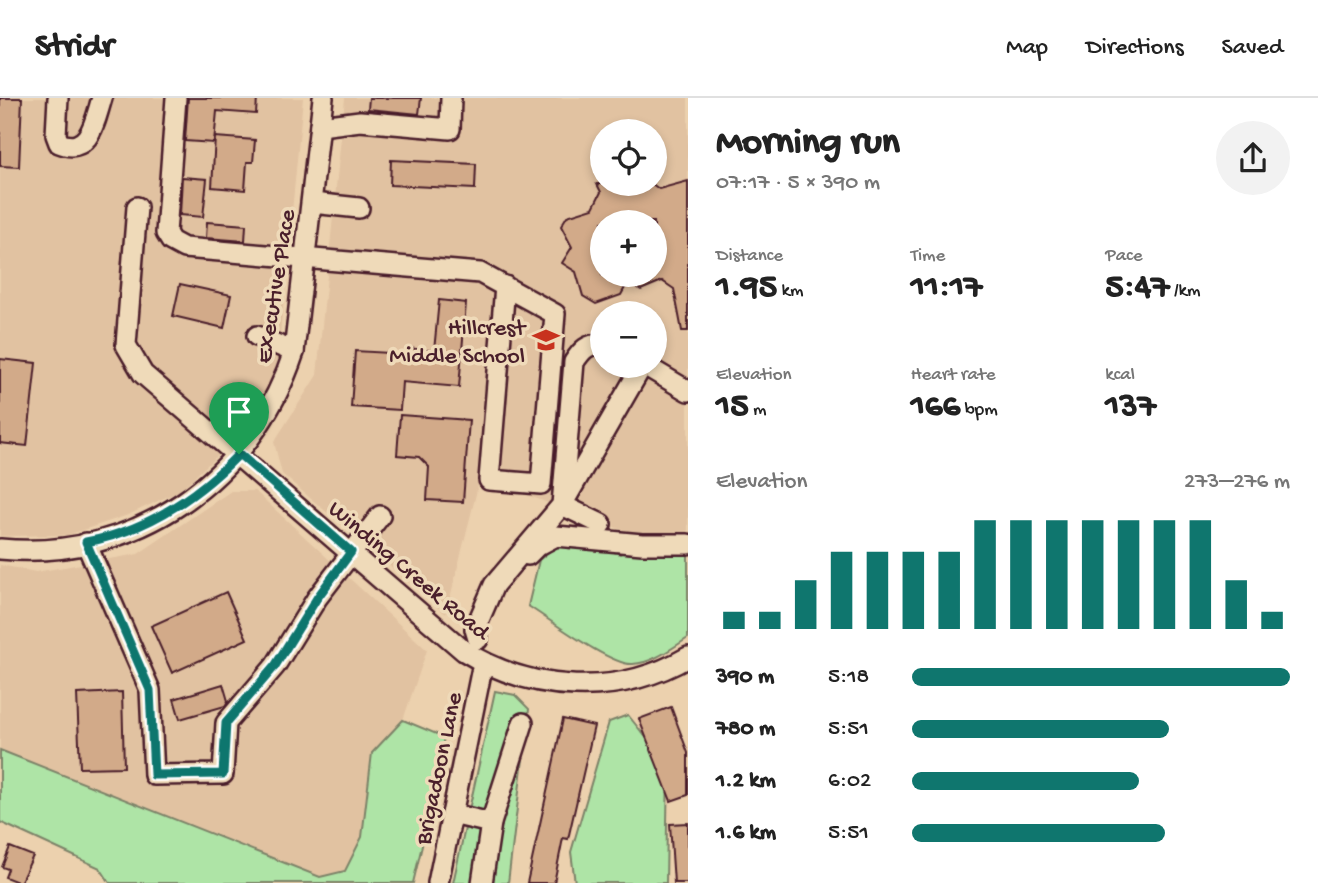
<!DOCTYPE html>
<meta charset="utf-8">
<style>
body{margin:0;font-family:"Gochi Hand",sans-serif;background:#f2f2f2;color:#222;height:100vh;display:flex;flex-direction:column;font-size:26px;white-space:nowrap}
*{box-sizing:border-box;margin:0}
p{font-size:23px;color:#767676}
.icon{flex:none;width:38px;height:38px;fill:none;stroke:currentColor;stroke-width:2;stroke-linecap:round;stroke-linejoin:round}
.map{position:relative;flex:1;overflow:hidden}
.details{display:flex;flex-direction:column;background:#fff;width:630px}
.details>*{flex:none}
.fabs{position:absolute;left:590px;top:21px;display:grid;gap:14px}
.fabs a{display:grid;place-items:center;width:77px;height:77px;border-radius:50%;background:#fff;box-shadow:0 4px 10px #0003;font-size:35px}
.pin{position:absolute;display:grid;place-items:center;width:60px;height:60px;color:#fff;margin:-72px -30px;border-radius:50% 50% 50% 0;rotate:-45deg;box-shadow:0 0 7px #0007}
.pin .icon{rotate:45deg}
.round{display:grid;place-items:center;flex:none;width:74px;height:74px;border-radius:37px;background:#f2f2f2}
.summary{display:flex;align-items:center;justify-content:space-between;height:119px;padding:0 28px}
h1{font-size:38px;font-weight:800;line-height:52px}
.metrics{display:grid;grid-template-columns:repeat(3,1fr);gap:10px;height:119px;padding:7px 28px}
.metrics div{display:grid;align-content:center}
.metrics b{font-size:35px;font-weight:800}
.metrics small{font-size:19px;font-weight:400}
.metrics p{font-size:19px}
.chart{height:196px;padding:14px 28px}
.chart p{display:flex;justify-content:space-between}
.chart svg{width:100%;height:126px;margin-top:7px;stroke:#0f766e;stroke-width:6}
ul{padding:0 28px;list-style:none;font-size:23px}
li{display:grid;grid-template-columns:112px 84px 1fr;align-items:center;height:52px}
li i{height:18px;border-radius:9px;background:#0f766e}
header{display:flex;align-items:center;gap:42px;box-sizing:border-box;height:98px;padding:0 35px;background:#fff;border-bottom:2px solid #e0e0e0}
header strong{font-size:33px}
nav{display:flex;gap:38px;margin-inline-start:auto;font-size:24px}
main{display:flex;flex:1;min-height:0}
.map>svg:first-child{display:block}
.built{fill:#e1c2a1;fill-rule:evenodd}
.green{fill:#aee4a6;stroke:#7c8268;stroke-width:2}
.building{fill:#d2aa89;stroke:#4a1f2b;stroke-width:2;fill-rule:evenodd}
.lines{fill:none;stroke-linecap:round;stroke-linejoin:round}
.minor-casing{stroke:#4a1f2b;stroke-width:24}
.minor{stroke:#efdab9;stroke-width:19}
.route-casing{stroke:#fff;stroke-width:14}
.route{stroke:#0f766e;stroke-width:9}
.labels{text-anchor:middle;stroke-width:7;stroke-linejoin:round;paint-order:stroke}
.street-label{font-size:24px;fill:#4a1f2b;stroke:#efdab9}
.poi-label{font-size:24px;fill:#4a1f2b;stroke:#efdab9;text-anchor:end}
</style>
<header>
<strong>Stridr</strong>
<nav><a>Map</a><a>Directions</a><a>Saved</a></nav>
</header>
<main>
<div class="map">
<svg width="688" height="785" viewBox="0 0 688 785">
<rect width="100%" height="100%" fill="#ecd1ae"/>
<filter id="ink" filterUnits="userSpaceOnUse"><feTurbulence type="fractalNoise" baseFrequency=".0143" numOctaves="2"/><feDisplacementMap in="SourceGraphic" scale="14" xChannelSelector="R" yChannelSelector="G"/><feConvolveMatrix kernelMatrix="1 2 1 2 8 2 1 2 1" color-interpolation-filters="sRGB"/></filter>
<g filter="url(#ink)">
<g class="built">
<polygon points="0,0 303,0 276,279 218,357 179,393 128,417 68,437 0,438"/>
<path d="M345,0H688V456L480,380L446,516L282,376L274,344L317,277ZM602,33H654V86H602ZM602,124H654V177H602ZM602,215H654V268H602Z"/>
<polygon points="231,393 255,393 427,552 403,622 372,655 362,739 345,773 320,779 0,652 0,467 36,474 138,456"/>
</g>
<g class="green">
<path d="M567,439L620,456L646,440L688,456V540C672,550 653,565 633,566C611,568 549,521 528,508L539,462Z"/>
<polygon points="495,593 515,597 529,611 508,785 453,785"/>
<polygon points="628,617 668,667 666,785 575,785 571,754 609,624"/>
<polygon points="403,622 444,639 433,702 413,785 110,785 100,770 0,724 0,652 320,779 345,773 362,739 372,655"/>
</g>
<g class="building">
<polygon points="0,0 22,0 19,69 0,68"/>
<polygon points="188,0 257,0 256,16 217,13 214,45 185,43"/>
<polygon points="369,0 421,0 419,16 368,11"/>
<polygon points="215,39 255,42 253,64 247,64 245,92 212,89"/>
<polygon points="391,62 476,66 475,91 390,87"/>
<polygon points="182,79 207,81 203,119 180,117"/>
<path d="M688,83V233H682L674,191L662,183L641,192L628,184L621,197L596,206L583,198L576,174L562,165L572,149L561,128L567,118L593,110L601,94L597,86H652L659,91ZM602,124H654V177H602Z"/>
<polygon points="207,124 246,127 245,143 206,140"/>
<polygon points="180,186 231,197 224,230 173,218"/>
<polygon points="439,202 466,205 459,289 402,284 400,312 351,309 355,253 408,256 408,250 434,253"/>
<polygon points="0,261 36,265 27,348 0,345"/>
<polygon points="400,317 469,322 463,404 427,402 429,369 419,359 397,357"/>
<polygon points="226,494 247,541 172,575 151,528"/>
<polygon points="223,586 228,603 225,608 180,621 174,601"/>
<polygon points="122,594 124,669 80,670 77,596"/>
<polygon points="671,609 688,655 688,697 671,703 639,621"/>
<polygon points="563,621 594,628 568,741 563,740 554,785 527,785"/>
<polygon points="688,725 688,785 674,785 670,726"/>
<polygon points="10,749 33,758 20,785 5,779 8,771 2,769"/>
</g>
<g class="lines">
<defs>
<g id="minor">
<path d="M58,0L56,37L59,45C90,58 95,22 102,0"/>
<polyline points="176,0 166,135 171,143 184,150 480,175 555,216 541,386 489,382 505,188"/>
<polyline points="320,28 360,23 450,31 451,0"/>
<polyline points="312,105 359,110"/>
<path d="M137,109L126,247L143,276L464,553C532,595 618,600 688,559"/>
<polyline points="257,238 294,254"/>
<polyline points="646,268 688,293"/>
<polyline points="601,426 562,407 642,268"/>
<polyline points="86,445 150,592 154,677 223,676 226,625 275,568 317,500 380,418"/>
<path d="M0,451C136,464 252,381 294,254L323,0"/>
<polyline points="528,457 537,448 556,438 642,446 688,446"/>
<path d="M478,541L475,531L494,487L562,407L574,264C582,252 587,246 602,246"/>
<polyline points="452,716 491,725"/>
<polyline points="438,785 483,565"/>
<polyline points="482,785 491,725 523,625"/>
</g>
</defs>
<use href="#minor" class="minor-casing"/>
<use href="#minor" class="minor"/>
</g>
</g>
<g class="lines" filter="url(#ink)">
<defs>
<path id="route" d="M239,356L351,454L317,500L275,568L226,625L223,676L154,677L150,592L86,444C147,433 196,400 239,356Z"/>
</defs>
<use href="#route" class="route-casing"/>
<use href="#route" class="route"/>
</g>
<defs>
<symbol id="school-bare" viewBox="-9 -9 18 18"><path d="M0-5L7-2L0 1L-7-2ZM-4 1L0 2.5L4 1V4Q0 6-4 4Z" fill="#c8321e" stroke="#efdab9" stroke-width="2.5" paint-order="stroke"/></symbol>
</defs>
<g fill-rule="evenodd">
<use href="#school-bare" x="527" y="223" width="38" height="38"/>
</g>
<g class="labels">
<g class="street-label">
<text transform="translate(274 188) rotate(-81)" y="8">Executive Place</text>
<text transform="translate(410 471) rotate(40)" y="8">Winding Creek Road</text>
<text transform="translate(437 670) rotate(-78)" y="8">Brigadoon Lane</text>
</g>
<g class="poi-label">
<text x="525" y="236">Hillcrest<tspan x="525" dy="28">Middle School</tspan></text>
</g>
</g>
</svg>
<div class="fabs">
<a><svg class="icon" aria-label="locate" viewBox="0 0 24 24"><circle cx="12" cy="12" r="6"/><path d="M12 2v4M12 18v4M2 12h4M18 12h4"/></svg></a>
<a>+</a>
<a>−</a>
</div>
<div class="pin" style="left:239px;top:356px;background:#1e9e55"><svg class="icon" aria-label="arrive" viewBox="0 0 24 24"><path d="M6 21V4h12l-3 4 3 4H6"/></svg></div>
</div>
<section class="details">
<div class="summary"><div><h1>Morning run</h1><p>07:17 · 5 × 390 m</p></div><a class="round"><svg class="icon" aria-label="share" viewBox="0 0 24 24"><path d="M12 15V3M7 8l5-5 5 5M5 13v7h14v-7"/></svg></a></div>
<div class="metrics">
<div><p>Distance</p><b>1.95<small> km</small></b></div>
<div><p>Time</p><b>11:17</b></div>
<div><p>Pace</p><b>5:47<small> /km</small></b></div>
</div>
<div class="metrics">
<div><p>Elevation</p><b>15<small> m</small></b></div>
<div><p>Heart rate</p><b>166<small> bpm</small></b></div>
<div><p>kcal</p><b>137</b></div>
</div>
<div class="chart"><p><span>Elevation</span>273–276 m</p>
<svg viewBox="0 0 160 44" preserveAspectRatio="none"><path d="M5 44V38M15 44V38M25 44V27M35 44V17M45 44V17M55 44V17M65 44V17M75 44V6M85 44V6M95 44V6M105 44V6M115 44V6M125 44V6M135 44V6M145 44V27M155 44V38"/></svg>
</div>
<ul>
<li><b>390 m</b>5:18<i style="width:100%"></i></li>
<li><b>780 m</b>5:51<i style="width:68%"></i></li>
<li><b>1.2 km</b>6:02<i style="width:60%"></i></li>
<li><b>1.6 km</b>5:51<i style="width:67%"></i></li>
</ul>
</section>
</main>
